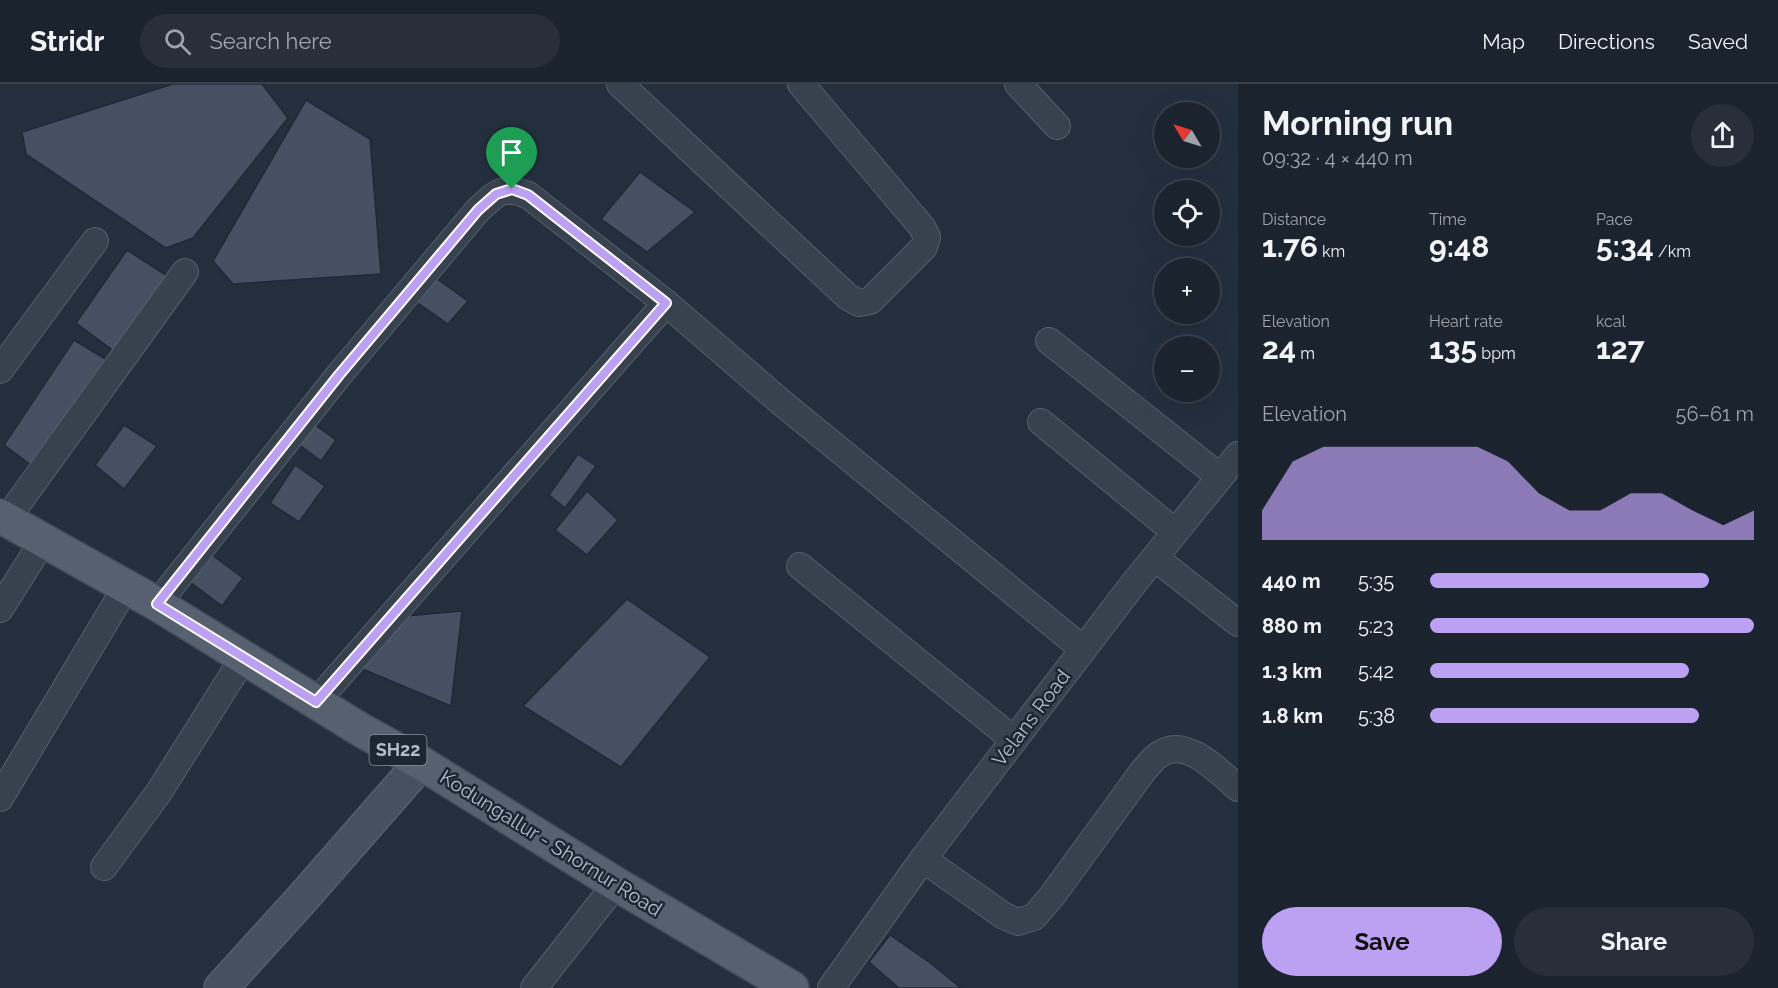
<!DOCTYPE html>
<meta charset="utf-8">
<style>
body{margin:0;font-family:Raleway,sans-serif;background:#282f3a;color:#f1f3f6;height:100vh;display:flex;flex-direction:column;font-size:22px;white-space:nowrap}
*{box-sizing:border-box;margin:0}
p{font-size:20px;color:#a0a4aa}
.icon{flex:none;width:33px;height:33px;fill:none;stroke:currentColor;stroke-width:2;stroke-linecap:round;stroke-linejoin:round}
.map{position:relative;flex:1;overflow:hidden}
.drawer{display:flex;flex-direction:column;background:#1b232e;width:540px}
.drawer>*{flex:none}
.needle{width:39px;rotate:308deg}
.tools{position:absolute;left:1154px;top:18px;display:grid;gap:12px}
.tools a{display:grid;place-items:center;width:66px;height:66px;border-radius:50%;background:#1b232e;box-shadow:0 6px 24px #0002,0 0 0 2px #39404a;font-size:30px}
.pin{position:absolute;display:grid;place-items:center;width:51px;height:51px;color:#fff;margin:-62px -26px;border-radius:50% 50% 50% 0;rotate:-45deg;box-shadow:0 0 6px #0007}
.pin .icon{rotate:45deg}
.round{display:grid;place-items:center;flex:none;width:63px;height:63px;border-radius:32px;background:#282f3a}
.head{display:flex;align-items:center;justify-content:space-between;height:102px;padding:0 24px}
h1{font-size:33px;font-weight:700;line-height:45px}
.figures{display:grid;grid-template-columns:repeat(3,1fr);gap:9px;height:102px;padding:6px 24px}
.figures div{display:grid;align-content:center}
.figures b{font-size:30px;font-weight:700}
.figures small{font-size:16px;font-weight:400}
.figures p{font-size:16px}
.chart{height:168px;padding:12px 24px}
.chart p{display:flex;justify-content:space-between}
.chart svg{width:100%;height:108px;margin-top:6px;fill:#bca0f2;opacity:.7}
.primary-button{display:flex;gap:12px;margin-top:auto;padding:12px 24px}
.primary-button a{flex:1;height:69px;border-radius:36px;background:#bca0f2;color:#111;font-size:24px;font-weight:700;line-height:69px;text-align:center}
.primary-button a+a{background:#282f3a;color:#f1f3f6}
ul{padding:0 24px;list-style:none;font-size:20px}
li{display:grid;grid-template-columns:96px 72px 1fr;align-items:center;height:45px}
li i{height:15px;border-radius:8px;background:#bca0f2}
header{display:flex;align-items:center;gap:36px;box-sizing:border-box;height:84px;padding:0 30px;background:#1b232e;border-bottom:2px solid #39404a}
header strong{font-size:28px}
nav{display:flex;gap:33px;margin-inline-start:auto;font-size:21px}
.search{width:420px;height:54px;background:#282f3a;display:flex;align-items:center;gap:15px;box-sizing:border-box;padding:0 21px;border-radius:33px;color:#a0a4aa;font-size:22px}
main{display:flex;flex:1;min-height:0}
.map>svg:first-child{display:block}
.building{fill:#455162;stroke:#1f2835;stroke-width:1.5}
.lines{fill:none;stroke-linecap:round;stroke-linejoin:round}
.street-casing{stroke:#565f6c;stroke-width:28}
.secondary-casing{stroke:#565f6c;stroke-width:36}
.primary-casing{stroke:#414a57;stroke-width:36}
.street{stroke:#38414e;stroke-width:26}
.secondary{stroke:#465061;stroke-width:33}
.primary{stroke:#56606e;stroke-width:33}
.route-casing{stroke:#fff;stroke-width:12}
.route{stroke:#bca0f2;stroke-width:8}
.labels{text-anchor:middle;stroke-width:5;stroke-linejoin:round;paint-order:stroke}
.shield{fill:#1d2633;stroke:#878f9c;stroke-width:1.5}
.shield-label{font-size:18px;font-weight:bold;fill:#b4bcc9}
.street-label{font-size:20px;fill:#b4bcc9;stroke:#1d2633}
</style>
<header>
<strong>Stridr</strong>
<div class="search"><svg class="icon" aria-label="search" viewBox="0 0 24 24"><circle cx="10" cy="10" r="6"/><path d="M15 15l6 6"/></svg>Search here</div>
<nav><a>Map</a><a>Directions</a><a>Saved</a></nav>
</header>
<main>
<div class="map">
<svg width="1238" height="904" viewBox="0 0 1238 904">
<rect width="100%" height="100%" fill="#242f3e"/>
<g class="building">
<polygon points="173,0 262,0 288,34 193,154 166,164 26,70 22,48"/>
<polygon points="306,16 370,55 381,190 233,200 213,177"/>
<polygon points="640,88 695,128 647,168 601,135"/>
<polygon points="127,166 175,197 118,270 76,239"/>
<polygon points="434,193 468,217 448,240 415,217"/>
<polygon points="74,256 112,279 31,381 4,361"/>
<polygon points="311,338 336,356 321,377 297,359"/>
<polygon points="124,341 157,362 124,405 95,381"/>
<polygon points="578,370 596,382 565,424 549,411"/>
<polygon points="295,381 325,402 299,438 270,419"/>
<polygon points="587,407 618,436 587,471 555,446"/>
<polygon points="212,471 243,494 222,522 190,498"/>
<polygon points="627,515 710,573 621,683 523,622"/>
<polygon points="462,527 451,622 355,582 405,532"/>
<polygon points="890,851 929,878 961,904 899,904 869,878"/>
</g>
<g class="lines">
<defs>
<g id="street">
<polyline points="620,0 848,213 859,219 870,217 924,163 927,153 922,143 801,0"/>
<polyline points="1018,0 1057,42"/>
<polyline points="1049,257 1220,393"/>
<polyline points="0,286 95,157"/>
<polyline points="1041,338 1175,448"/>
<polyline points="6,436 185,188"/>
<polyline points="1155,474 1238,539"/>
<polyline points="800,482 1014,656"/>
<path d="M157,520L339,291L478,126C497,109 501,101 528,111L666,219"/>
<polyline points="0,525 43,457"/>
<polyline points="316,618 666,219 782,319 1083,565"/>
<polyline points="0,714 126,503"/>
<path d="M923,775L1004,832L1018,838L1034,833L1052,812L1143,687C1148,682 1153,674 1160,670C1186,652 1219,688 1238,704"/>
<polyline points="104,783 159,708 244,573"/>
<polyline points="534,904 616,800"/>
<polyline points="831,904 923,775 1134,499 1238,371"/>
</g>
<polyline id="secondary" points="221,904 301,816 421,679"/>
<polyline id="primary" points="0,432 157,520 361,646 421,679 616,800 792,904"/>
</defs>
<use href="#street" class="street-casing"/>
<use href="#secondary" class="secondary-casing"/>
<use href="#primary" class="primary-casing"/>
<use href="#street" class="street"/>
<use href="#secondary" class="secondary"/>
<use href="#primary" class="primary"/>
</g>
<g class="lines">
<defs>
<polygon id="route" points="512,105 528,111 666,219 316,618 157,520 339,291 478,126 496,110"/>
</defs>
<use href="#route" class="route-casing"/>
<use href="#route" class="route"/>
</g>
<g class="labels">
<rect class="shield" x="369.5" y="651" width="57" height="30" rx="4.5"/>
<g class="shield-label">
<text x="398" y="672">SH22</text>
</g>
<g class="street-label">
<text transform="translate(1031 634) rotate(-53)" y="7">Velans Road</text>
<text transform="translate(551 759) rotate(32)" y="7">Kodungallur - Shornur Road</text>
</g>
</g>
</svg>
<div class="tools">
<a><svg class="needle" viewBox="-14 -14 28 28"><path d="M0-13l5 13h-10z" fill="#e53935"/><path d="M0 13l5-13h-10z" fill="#a0a4aa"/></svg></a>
<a><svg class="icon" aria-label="locate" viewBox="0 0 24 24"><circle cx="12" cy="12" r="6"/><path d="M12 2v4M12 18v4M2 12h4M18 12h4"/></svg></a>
<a>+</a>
<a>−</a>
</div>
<div class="pin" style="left:512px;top:105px;background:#1e9e55"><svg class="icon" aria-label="arrive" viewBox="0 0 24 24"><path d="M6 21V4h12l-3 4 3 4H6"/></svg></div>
</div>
<section class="drawer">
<div class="head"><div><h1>Morning run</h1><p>09:32 · 4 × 440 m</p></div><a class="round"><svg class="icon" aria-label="share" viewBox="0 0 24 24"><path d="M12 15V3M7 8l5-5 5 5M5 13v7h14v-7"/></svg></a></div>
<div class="figures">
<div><p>Distance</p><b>1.76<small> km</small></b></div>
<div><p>Time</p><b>9:48</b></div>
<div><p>Pace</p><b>5:34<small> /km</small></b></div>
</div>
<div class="figures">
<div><p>Elevation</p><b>24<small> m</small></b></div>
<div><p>Heart rate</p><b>135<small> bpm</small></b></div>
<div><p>kcal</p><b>127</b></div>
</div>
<div class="chart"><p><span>Elevation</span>56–61 m</p>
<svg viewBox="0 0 160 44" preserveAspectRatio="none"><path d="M0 44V32L10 12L20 6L30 6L40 6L50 6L60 6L70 6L80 12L90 25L100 32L110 32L120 25L130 25L140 32L150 38L160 32V44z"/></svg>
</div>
<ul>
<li><b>440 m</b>5:35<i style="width:86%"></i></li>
<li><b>880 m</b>5:23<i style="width:100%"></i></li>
<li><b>1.3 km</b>5:42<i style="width:80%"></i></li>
<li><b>1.8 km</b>5:38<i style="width:83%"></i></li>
</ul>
<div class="primary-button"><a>Save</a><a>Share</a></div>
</section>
</main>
